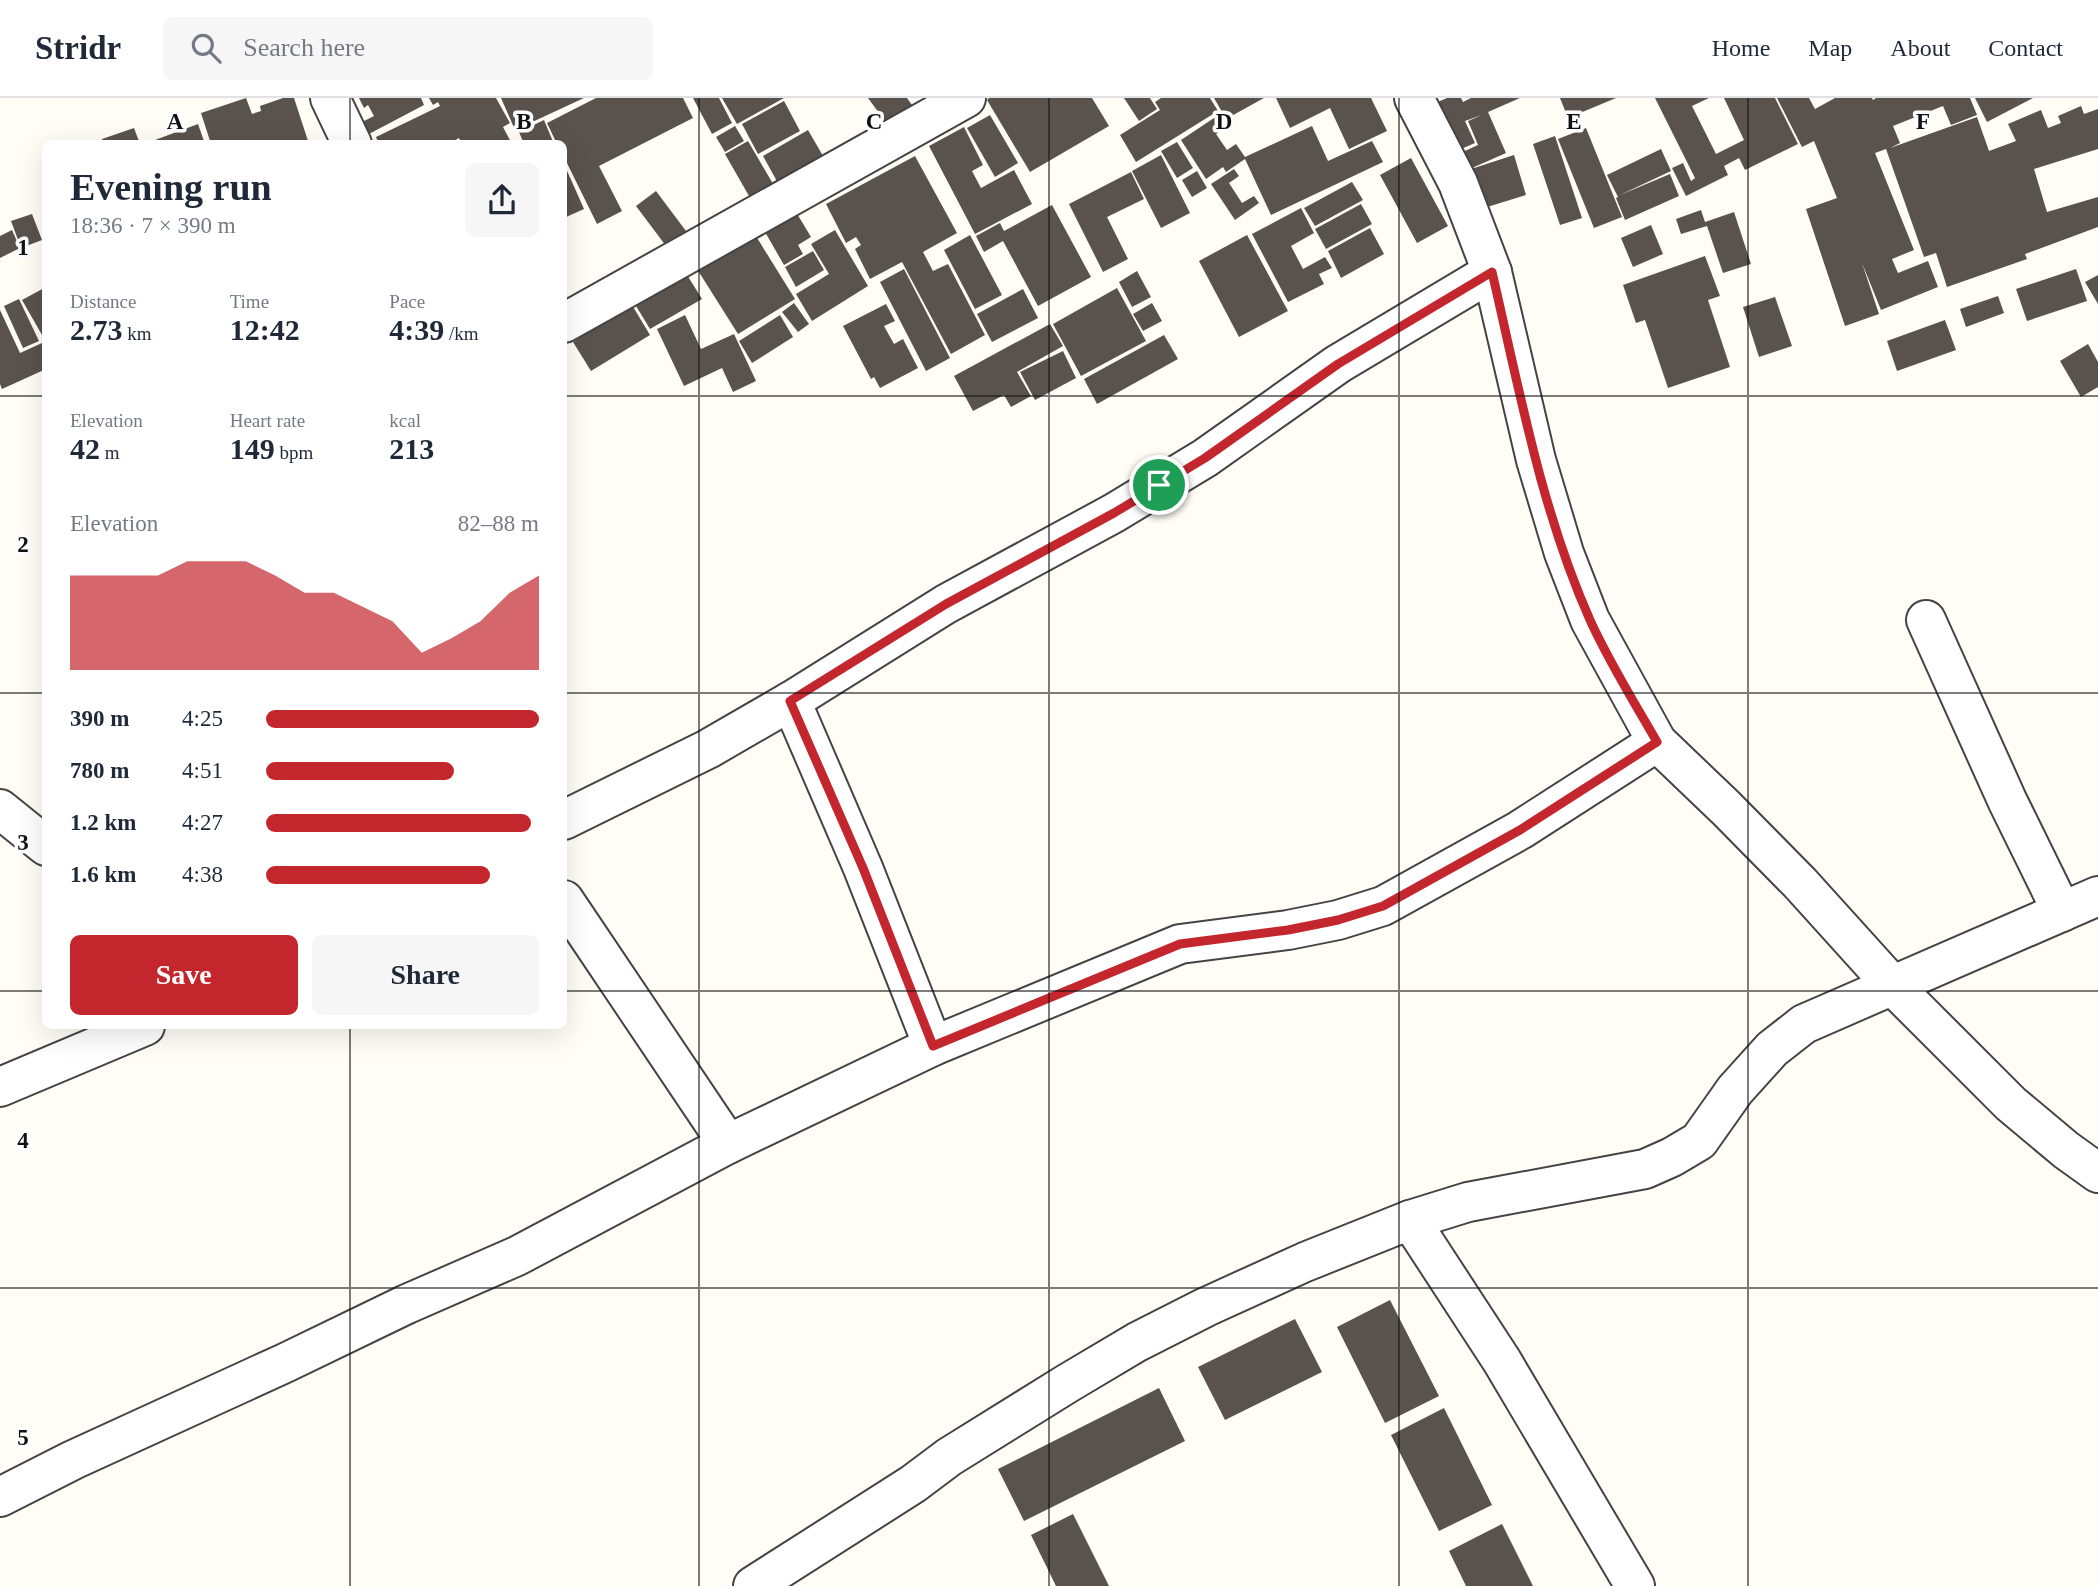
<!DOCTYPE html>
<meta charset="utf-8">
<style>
body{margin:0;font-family:Georgia,serif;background:#f6f6f7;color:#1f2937;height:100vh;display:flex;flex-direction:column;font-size:26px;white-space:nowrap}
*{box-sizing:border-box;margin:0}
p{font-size:23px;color:#747a83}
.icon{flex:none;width:38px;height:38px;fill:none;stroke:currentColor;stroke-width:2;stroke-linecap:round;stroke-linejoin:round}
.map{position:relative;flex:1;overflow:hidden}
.side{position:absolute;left:42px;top:42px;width:525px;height:889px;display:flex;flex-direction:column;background:#fff;border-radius:10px;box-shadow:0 7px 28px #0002}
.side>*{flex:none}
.pin{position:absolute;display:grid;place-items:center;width:60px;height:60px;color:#fff;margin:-30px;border:4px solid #fff;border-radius:50%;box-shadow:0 2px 7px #0007}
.round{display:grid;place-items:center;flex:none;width:74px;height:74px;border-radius:10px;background:#f6f6f7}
.overview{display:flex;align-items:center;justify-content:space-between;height:119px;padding:0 28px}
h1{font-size:38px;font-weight:700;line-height:52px}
.stats{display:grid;grid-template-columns:repeat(3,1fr);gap:10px;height:119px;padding:7px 28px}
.stats div{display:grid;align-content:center}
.stats b{font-size:30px;font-weight:700}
.stats small{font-size:19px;font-weight:400}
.stats p{font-size:19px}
.chart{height:196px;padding:14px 28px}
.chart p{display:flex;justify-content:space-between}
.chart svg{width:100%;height:126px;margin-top:7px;fill:#c4262e;opacity:.7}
.button{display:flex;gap:14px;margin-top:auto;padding:14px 28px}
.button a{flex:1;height:80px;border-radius:10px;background:#c4262e;color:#fff;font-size:28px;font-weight:700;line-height:80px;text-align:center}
.button a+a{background:#f6f6f7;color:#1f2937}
ul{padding:0 28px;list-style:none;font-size:23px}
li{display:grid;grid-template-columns:112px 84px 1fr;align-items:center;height:52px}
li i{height:18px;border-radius:9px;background:#c4262e}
header{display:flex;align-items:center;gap:42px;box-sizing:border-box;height:98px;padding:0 35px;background:#fff;border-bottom:2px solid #e0e1e3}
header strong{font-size:33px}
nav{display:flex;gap:38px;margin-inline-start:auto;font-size:24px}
.search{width:490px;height:63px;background:#f6f6f7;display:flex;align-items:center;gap:18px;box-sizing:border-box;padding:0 24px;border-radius:10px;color:#747a83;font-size:26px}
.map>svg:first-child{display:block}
.building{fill:#5a524d}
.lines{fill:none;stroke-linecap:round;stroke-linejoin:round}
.minor-casing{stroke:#444;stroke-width:42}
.minor{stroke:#fff;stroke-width:38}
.route-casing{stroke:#fff;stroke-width:14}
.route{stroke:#c4262e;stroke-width:9}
.grid{fill:none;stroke:#111;stroke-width:2;stroke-opacity:0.55}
.grid-label{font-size:23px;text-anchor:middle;font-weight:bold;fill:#111;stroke:#fff;stroke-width:7;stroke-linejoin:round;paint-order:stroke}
</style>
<header>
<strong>Stridr</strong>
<div class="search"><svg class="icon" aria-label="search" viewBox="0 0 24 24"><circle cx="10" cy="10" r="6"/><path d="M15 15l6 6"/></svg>Search here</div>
<nav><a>Home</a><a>Map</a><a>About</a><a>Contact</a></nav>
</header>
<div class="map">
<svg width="2098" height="1488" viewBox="0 0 2098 1488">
<rect width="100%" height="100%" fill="#fffdf5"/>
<g class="building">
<polygon points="246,0 252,16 261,13 260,8 283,0 294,0 309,46 211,46 201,15"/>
<polygon points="359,0 421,0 424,7 367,37 360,25 374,18 368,7 364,10"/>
<polygon points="429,0 496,0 510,25 503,29 512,46 462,46 459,40 448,46 379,46 376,39 440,8 438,4 433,7"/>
<polygon points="501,0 584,0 515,32"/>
<polygon points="596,0 683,0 693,20 599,68 622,113 597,126 564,59 564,46 557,46 547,25"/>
<polygon points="693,0 719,0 732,25 712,36"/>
<polygon points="722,0 784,0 737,26"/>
<polygon points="868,0 907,0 920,18 895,37"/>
<polygon points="989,0 1092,0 1109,28 1030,74 987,2"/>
<polygon points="1124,0 1150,0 1157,11 1139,23"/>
<polygon points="1161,0 1210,0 1218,13 1136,64 1120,37 1160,12 1155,4"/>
<polygon points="1214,0 1264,0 1226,21"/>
<polygon points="1276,0 1371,0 1387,33 1349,51 1330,10 1290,30"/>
<polygon points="1447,0 1461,0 1463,4 1471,0 1520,0 1488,14 1506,55 1463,74 1456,57 1478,47 1468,23 1482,17 1465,23 1475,45 1454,54 1433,6"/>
<polygon points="1560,0 1616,0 1568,20"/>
<polygon points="1655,0 1709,0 1692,8 1716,56 1744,42 1724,0 1775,0 1798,46 1745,72 1739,60 1724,68 1728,77 1686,98 1672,70 1683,65 1691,83 1695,80"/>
<polygon points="1777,0 1809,0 1815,11 1835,0 1872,0 1873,2 1876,0 1970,0 1977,17 1951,27 1943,8 1893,28 1900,45 1890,50 1977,19 1989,53 2016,43 2008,26 2041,12 2048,30 2061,25 2058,18 2081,8 2084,16 2098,11 2098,51 2034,71 2047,114 2098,99 2098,129 2025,156 2027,161 1947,189 1936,155 1924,159 1886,51 1875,55 1914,152 1892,161 1898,175 1928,163 1938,189 1881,212 1862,165 1879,216 1845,228 1806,111 1837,100 1814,43 1802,49"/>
<polygon points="1975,0 2033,0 1987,24"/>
<polygon points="784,3 800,33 758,56 742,26"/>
<polygon points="1220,16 1228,28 1216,36 1227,52 1236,46 1245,59 1312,28 1328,63 1372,43 1383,64 1271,117 1245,61 1226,74 1223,69 1206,81 1181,42"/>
<polygon points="990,17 1018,65 995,79 967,30"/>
<polygon points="544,22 554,46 524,46 519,34"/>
<polygon points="198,26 205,46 147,46 147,45"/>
<polygon points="735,28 744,43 725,54 716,39"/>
<polygon points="964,29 983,67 972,73 981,90 1014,72 1032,106 975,136 929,48"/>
<polygon points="134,30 140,46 103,46 102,41"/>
<polygon points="1586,30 1622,119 1594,130 1558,41"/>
<polygon points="808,32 830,70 784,96 763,58"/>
<polygon points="1555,38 1582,120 1560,127 1533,46"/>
<polygon points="748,43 776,91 753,105 725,56"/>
<polygon points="1177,44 1193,70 1177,80 1161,53"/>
<polygon points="1661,51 1671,73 1620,97 1670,76 1679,98 1625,122 1616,100 1618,99 1607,77"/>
<polygon points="1161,57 1190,115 1161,130 1132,73"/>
<polygon points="1514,57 1526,97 1484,110 1471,71"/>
<polygon points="915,58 957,135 923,154 933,173 948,166 985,237 951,256 902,164 870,181 855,151 861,147 856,139 846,145 826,106"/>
<polygon points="1411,60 1448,128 1417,145 1380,77"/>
<polygon points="564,66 584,111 564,120"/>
<polygon points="1234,71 1239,78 1229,85 1242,105 1254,98 1259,105 1235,122 1211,86"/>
<polygon points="1197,73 1207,90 1192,99 1182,82"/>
<polygon points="1131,74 1144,101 1107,119 1128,161 1103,174 1069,106"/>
<polygon points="1352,84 1363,102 1315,128 1304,110"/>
<polygon points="656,93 692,141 672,156 636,108"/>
<polygon points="1361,106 1372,126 1326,151 1315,131"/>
<polygon points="1052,107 1091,179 1038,208 1003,143 984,154 976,138 1000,125 1004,133"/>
<polygon points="793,109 811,139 798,147 803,156 784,167 761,127"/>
<polygon points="1301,110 1314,135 1291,148 1303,171 1325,159 1332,170 1319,176 1324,186 1288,204 1252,136"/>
<polygon points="1701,112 1705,124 1734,114 1751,166 1723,175 1707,128 1681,136 1676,121"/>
<polygon points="32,116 42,142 21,150 11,123"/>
<polygon points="1651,127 1663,156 1633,169 1621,140"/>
<polygon points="1370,130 1384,156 1341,180 1328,153"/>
<polygon points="12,132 20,150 0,160 0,138"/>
<polygon points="835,132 868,188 812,223 796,196 829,176 811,146"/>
<polygon points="754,135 795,201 738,236 697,171"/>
<polygon points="970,137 1002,197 975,211 944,152"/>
<polygon points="1247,137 1288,213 1239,239 1199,163"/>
<polygon points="813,153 824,172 796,189 785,169"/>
<polygon points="1705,158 1720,198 1708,202 1730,269 1668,290 1645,222 1636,225 1623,187"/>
<polygon points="904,171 950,260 926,273 880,184"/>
<polygon points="2076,171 2087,203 2027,223 2016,191"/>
<polygon points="684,172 702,201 650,231 633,203"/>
<polygon points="1137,173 1151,199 1132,209 1119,184"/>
<polygon points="2098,177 2098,206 2085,184"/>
<polygon points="46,189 46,244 22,202"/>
<polygon points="1117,190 1146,243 1081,278 1053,226"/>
<polygon points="1023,191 1038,220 992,244 977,216"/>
<polygon points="1998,198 2004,215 1966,229 1960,211"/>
<polygon points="1775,199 1792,248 1759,259 1743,209"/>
<polygon points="19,201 39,243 23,250 4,208"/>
<polygon points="794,205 809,226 798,234 782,214"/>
<polygon points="1152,205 1162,223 1143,233 1133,216"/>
<polygon points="886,206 895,223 884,228 894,246 903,241 918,270 880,290 874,279 871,281 843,228"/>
<polygon points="632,207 650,237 591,273 573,244"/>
<polygon points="0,212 20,255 42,245 46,252 46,271 2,291 0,286"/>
<polygon points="685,217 701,251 734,236 756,283 733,294 722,270 684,288 657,231"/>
<polygon points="780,217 793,239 752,265 739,243"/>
<polygon points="1945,222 1956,252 1897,273 1887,243"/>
<polygon points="1050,226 1063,248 1017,274 1031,298 1011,309 1004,297 973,313 954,278"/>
<polygon points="1164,237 1178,261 1097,306 1084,281"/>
<polygon points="2088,246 2098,264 2098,289 2081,299 2060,263"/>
<polygon points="1063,253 1076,280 1035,302 1020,274"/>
<polygon points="1390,1202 1439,1298 1385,1325 1337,1229"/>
<polygon points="1295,1221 1322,1274 1225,1322 1198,1269"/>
<polygon points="1159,1290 1185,1343 1024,1423 998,1371"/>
<polygon points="1444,1310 1492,1407 1439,1433 1391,1337"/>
<polygon points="1073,1416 1109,1488 1056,1488 1031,1437"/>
<polygon points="1502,1426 1533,1488 1466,1488 1449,1453"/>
</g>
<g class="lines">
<defs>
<g id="minor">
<polyline points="330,0 352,46"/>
<polyline points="1414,0 1458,85 1492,174 1536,362 1564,455 1590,522 1657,644 1726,710 1800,785 1894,889 2011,1006 2066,1052 2098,1075"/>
<polyline points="564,225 966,0"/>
<polyline points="1926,522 2007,702 2062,814"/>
<polyline points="791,603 863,770 933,948"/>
<polyline points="0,711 46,748"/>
<polyline points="564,722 708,651 791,603 946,506 1114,415 1205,360 1338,266 1492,174"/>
<polyline points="564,802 728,1046"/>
<polyline points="0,989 145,928"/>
<polyline points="1410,1122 1502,1263 1635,1488"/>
<polyline points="0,1399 73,1362 285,1265 407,1206 517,1158 728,1046 933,948 1180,846 1288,832 1338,822 1383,808 1520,732 1657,644"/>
<polyline points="753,1488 913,1386 949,1359 1068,1285 1137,1244 1206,1209 1305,1164 1410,1122 1468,1104 1645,1071 1672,1059 1699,1043 1735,992 1772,951 1804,926 2098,798"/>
</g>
</defs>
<use href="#minor" class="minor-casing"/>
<use href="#minor" class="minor"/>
</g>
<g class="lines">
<defs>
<path id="route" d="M1492,174C1519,290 1541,412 1590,522C1609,564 1634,604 1657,644L1520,732L1383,808L1338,822L1288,832L1180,846L933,948L863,770L790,603L946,506L1114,415L1205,360L1338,266Z"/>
</defs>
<use href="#route" class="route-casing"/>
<use href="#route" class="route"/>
</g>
<path class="grid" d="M350,0V46M699,0V1488M1049,0V1488M1399,0V1488M1748,0V1488M0,298H46M564,298H2098M0,595H46M564,595H2098M0,893H46M564,893H2098M350,928V1488M0,1190H2098"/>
<g class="grid-label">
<text x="175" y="31">A</text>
<text x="524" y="31">B</text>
<text x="874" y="31">C</text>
<text x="1224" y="31">D</text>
<text x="1574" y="31">E</text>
<text x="1923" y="31">F</text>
<text x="23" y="157">1</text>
<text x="23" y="454">2</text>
<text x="23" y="752">3</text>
<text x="23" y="1050">4</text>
<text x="23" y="1347">5</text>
</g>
</svg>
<div class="pin" style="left:1159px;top:387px;background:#1e9e55"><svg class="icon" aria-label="arrive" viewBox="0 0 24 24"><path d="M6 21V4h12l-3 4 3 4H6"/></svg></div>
<section class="side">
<div class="overview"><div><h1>Evening run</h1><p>18:36 · 7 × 390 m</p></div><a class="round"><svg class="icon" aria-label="share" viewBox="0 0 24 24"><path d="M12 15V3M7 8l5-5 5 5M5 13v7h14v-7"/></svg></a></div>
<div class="stats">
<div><p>Distance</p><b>2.73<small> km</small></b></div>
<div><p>Time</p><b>12:42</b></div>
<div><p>Pace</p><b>4:39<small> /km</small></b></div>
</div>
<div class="stats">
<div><p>Elevation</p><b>42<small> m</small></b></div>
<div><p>Heart rate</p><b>149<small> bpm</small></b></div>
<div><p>kcal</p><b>213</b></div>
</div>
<div class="chart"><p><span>Elevation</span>82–88 m</p>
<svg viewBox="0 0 160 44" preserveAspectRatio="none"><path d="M0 44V11L10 11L20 11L30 11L40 6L50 6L60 6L70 11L80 17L90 17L100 22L110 27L120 38L130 33L140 27L150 17L160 11V44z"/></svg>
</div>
<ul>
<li><b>390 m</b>4:25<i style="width:100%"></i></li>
<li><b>780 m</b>4:51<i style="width:69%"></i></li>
<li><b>1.2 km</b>4:27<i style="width:97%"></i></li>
<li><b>1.6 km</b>4:38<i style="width:82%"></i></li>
</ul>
<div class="button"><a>Save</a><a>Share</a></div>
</section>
</div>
